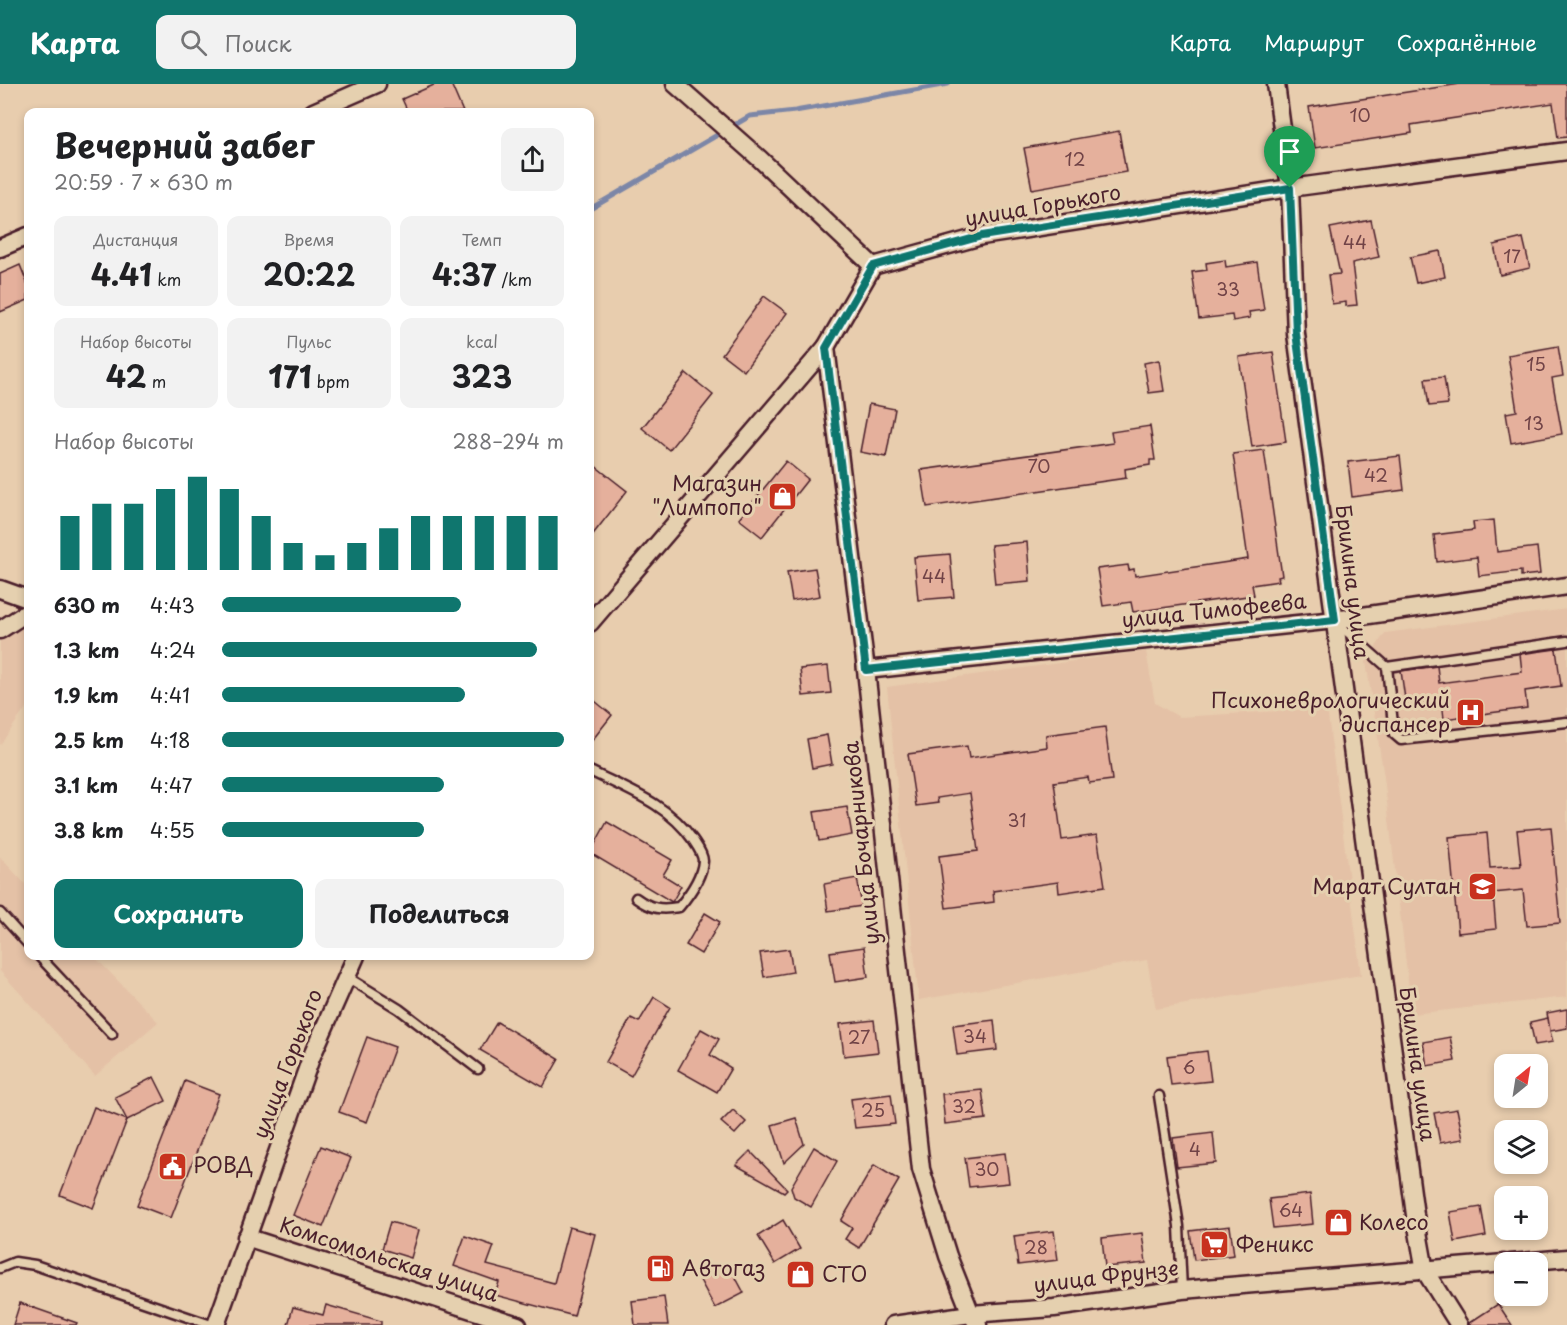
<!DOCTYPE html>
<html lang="ru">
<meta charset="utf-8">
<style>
body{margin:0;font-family:"Playpen Sans",sans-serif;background:#f2f2f2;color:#202124;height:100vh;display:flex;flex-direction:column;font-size:22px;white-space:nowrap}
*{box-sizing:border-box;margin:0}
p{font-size:20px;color:#757577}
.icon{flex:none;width:33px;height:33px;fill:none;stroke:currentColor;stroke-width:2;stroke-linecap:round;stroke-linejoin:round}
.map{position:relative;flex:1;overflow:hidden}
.drawer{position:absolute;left:24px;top:24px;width:570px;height:852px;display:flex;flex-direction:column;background:#fff;border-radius:12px;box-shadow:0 3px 9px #0003}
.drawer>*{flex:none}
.needle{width:39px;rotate:30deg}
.fabs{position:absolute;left:1494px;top:970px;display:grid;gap:12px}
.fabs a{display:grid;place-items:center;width:54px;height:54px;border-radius:12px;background:#fff;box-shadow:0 3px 9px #0003;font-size:30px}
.pin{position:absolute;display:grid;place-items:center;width:51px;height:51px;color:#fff;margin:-62px -26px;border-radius:50% 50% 50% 0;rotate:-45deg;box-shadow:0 0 6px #0007}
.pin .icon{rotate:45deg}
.round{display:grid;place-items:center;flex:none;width:63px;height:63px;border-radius:12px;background:#f2f2f2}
.summary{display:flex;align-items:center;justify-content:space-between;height:102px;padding:0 30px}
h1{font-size:33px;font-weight:700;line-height:45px}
.metrics{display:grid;grid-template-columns:repeat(3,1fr);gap:9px;height:102px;padding:6px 30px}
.metrics div{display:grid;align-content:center;border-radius:12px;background:#f2f2f2;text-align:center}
.metrics b{font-size:30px;font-weight:700}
.metrics small{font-size:16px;font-weight:400}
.metrics p{font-size:16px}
.chart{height:168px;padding:12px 30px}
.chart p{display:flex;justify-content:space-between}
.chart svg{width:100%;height:108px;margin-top:6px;stroke:#0f766e;stroke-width:6}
.cta{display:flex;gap:12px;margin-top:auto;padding:12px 30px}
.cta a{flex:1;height:69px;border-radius:12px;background:#0f766e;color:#fff;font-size:24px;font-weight:700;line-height:69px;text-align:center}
.cta a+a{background:#f2f2f2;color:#202124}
ul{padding:0 30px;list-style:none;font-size:20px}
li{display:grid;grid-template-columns:96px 72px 1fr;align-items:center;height:45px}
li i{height:15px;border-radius:8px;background:#0f766e}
header{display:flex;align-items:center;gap:36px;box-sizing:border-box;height:84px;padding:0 30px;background:#0f766e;color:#fff}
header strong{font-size:28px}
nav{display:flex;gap:33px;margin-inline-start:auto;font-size:21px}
.search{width:420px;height:54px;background:#f2f2f2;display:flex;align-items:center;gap:15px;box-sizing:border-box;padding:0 21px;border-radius:12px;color:#757577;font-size:22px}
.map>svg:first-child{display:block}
.built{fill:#e4c1a6}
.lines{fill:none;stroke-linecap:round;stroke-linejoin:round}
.stream{stroke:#7c86a7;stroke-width:5}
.building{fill:#e5b09c;stroke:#4a1f2b;stroke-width:1.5}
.service-casing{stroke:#4a1f2b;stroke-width:13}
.minor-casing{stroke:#4a1f2b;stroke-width:21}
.service{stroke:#e5d0af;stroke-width:8}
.minor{stroke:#e5d0af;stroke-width:16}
.route-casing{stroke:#fff;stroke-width:12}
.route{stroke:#0f766e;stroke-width:8}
.labels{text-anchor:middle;stroke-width:6;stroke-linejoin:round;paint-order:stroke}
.number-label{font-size:18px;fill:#714347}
.street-label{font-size:21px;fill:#4a1f2b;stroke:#e5d0af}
.poi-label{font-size:21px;fill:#4a1f2b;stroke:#e5d0af;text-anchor:start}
</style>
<header>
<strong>Карта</strong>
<div class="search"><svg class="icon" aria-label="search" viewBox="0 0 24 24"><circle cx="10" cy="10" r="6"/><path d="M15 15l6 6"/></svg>Поиск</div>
<nav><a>Карта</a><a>Маршрут</a><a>Сохранённые</a></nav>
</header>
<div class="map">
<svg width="1567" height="1241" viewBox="0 0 1567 1241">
<rect width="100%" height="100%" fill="#e8cdae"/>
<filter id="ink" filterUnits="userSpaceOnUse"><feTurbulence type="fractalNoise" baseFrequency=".0167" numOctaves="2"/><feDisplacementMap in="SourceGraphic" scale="12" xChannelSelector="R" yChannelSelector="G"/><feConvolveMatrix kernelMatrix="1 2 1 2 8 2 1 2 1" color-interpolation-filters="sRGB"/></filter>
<g filter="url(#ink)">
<g class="built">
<polygon points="1567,525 1567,913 1412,930 1384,693 1366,578 1385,549"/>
<polygon points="28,536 28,621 0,661 0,554"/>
<polygon points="1146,567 1155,619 1179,633 1327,624 1361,891 1156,925 1147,876 919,916 887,603"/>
<polygon points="0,773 28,803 28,872 94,872 158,938 95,992 0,887"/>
</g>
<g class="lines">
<polyline class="stream" points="590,125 750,32 795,27 948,0"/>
</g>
<g class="building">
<polygon points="436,0 451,0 463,28 408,28 402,15"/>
<polygon points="1460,0 1567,0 1567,53 1558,54 1553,19 1411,41 1412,49 1315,64 1309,23"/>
<polygon points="1119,47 1126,88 1032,105 1024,64"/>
<polygon points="1371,136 1379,173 1352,179 1357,221 1346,222 1346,218 1332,220 1328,191 1340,190 1330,144"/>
<polygon points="1523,154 1530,184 1500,191 1494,161"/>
<polygon points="1440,167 1445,193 1416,199 1410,173"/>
<polygon points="1225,176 1226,183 1257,178 1264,226 1249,228 1250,234 1233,237 1232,231 1199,235 1192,188 1207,186 1206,179"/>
<polygon points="20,181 28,201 28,216 0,228 0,190"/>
<polygon points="764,212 787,229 744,287 722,270"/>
<polygon points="1558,262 1563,292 1552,294 1562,350 1511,359 1506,329 1517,327 1508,271"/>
<polygon points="1273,268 1286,358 1252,363 1239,273"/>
<polygon points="1159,276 1164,307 1149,309 1144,279"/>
<polygon points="686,289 713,311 669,366 642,344"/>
<polygon points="1444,293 1448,320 1429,322 1425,295"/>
<polygon points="869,320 895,325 886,373 860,368"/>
<polygon points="1150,342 1155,376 1150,376 1150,381 1125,385 1126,394 927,423 921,386 1113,359 1111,348"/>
<polygon points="1264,366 1282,492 1278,493 1279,497 1252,501 1254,511 1133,528 1131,518 1103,522 1097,485 1128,481 1129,486 1134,485 1135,492 1248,475 1233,370"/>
<polygon points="1400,372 1404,406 1352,413 1348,378"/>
<polygon points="786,377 808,395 762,453 739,435"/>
<polygon points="590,378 627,407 590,454"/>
<polygon points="1494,436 1497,468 1537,463 1540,490 1521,492 1521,487 1479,492 1477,473 1437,478 1434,451 1474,446 1473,438"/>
<polygon points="1027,458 1030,497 995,500 991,461"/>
<polygon points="950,470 954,513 918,516 914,473"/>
<polygon points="815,484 820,512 792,517 787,488"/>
<polygon points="1556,565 1561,602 1525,607 1527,624 1444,635 1442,617 1406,622 1401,587 1437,582 1439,599 1522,588 1520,570"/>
<polygon points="828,582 831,609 803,612 800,585"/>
<polygon points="590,613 612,631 590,659"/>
<polygon points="1105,643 1112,696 1089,699 1088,693 1054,698 1062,756 1097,751 1105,802 1059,809 1058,798 993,807 994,818 946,824 939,772 978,767 970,709 937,714 938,719 916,722 908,670 967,662 969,674 1047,663 1046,651"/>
<polygon points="827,651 832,680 812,684 807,655"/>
<polygon points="847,723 852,751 819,757 814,728"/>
<polygon points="607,738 672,776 663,791 681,802 672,818 590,769"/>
<polygon points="1551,743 1560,839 1527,842 1523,806 1493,809 1496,845 1458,849 1449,753 1487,749 1490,784 1521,782 1517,746"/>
<polygon points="857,794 862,822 828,827 824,800"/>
<polygon points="705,829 720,838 701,870 686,861"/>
<polygon points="864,863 868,893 835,898 830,868"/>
<polygon points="789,865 793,888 764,893 760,869"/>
<polygon points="654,913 670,923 631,992 606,978 631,934 639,938"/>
<polygon points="1567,925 1567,944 1550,947 1553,958 1535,961 1530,938 1548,934 1550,946 1547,929"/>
<polygon points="874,936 878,968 844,972 840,940"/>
<polygon points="994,936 997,966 957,971 953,941"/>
<polygon points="497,938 559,975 543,1003 480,966"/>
<polygon points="701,945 719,955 710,971 731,984 717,1008 678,986"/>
<polygon points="367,953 395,963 367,1038 339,1028"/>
<polygon points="1450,953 1455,977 1427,982 1423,958"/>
<polygon points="1207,967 1211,997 1171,1001 1167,972"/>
<polygon points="154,993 166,1017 127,1036 115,1013"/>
<polygon points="185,997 219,1010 171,1134 137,1121"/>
<polygon points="982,1006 986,1035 945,1040 942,1010"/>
<polygon points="891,1010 895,1040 855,1044 851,1015"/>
<polygon points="94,1023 127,1036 93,1124 60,1111"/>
<polygon points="1457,1025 1463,1055 1440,1059 1434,1029"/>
<polygon points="733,1026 746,1038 735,1050 721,1038"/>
<polygon points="796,1034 804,1060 784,1079 772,1041"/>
<polygon points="1213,1049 1216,1079 1177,1083 1173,1054"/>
<polygon points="321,1062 351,1074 323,1143 293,1131"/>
<polygon points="814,1063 837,1077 811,1123 794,1113 791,1103"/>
<polygon points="750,1067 787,1105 784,1108 736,1081"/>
<polygon points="1005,1069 1009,1099 969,1103 965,1074"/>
<polygon points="874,1081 899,1096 859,1164 845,1155 852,1144 841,1137"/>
<polygon points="1310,1110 1313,1140 1273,1144 1269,1115"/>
<polygon points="1481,1123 1486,1152 1455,1158 1450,1128"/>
<polygon points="783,1136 800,1165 775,1180 758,1152"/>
<polygon points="390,1138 419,1146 411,1174 382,1165"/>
<polygon points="1230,1142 1234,1171 1194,1176 1190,1147"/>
<polygon points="569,1143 595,1150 574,1232 495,1211 499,1198 454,1182 465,1152 494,1162 487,1181 554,1199"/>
<polygon points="1054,1147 1058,1176 1018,1181 1014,1152"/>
<polygon points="1142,1149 1146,1179 1105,1183 1102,1154"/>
<polygon points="729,1181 744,1209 715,1224 700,1196"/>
<polygon points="664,1213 668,1241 635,1241 632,1217"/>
<polygon points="20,1219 77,1239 76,1241 13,1241"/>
<polygon points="1498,1220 1512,1241 1469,1241 1469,1239"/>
<polygon points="326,1221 381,1237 381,1241 288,1241 293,1223 323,1231"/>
</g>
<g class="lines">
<defs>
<g id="service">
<polyline points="1336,538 1387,583 1394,650 1401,656 1567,638"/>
<polyline points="1387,583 1567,557"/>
<path d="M590,687C628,706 668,720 693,756C697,762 703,770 703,777C702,794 689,811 679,823C661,826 651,825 636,814"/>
<polyline points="0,829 28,860"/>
<polyline points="39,872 112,950"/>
<polyline points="347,893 399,925 478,985"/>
<polyline points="1159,1012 1179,1142 1182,1206"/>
<polyline points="0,1184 15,1178 35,1181 211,1241"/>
</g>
<g id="minor">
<polyline points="675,0 760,75 873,182"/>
<polyline points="1276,0 1290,104 1296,250 1415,1131 1425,1187 1459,1241"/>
<polyline points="313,28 377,0"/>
<polyline points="0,164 28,152"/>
<polyline points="826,263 866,586 921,1085 948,1172 971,1230 978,1241"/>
<polyline points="0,505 28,515"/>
<polyline points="590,539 826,263 873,182 982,152 1290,104 1567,67"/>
<polyline points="0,546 28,528"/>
<polyline points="866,586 1335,536 1567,502"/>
<polyline points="246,1153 518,1241"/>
<polyline points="1510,1179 1567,1174"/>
<polyline points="216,1241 311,974 356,872"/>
<polyline points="893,1241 971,1230 1054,1224 1182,1206 1504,1179"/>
</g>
</defs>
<use href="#service" class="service-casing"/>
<use href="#minor" class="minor-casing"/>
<use href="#service" class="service"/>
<use href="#minor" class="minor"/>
</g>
</g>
<g class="lines" filter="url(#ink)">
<defs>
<polygon id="route" points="1290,104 1296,249 1335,536 866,586 826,264 873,182 982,152"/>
</defs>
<use href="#route" class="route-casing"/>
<use href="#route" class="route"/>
</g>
<defs>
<symbol id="shop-square" viewBox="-11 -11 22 22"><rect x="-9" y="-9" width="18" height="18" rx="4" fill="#c8321e" stroke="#e5d0af"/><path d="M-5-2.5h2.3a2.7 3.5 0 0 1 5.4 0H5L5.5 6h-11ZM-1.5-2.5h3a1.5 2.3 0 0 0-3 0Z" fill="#fff"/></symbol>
<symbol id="hospital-square" viewBox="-11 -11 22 22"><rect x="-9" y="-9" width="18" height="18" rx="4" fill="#c8321e" stroke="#e5d0af"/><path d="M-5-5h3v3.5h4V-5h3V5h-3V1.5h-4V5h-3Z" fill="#fff"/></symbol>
<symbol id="school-square" viewBox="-11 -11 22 22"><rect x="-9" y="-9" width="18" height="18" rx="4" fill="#c8321e" stroke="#e5d0af"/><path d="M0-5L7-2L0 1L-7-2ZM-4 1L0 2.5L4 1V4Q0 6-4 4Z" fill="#fff"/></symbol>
<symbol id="civic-square" viewBox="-11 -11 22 22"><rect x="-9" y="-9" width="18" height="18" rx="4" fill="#c8321e" stroke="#e5d0af"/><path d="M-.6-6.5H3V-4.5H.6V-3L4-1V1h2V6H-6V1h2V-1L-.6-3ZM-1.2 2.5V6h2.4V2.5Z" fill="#fff"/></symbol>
<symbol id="supermarket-square" viewBox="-11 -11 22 22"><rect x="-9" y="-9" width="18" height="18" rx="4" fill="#c8321e" stroke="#e5d0af"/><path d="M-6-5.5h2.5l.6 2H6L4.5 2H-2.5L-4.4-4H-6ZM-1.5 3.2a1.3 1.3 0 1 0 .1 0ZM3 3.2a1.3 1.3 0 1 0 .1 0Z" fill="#fff"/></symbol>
<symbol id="fuel-square" viewBox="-11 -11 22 22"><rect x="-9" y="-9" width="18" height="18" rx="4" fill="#c8321e" stroke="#e5d0af"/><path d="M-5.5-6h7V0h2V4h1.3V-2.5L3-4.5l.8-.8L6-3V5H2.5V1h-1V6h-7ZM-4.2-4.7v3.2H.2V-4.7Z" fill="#fff"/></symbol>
</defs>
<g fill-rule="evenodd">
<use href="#shop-square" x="766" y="396" width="33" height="33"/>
<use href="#hospital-square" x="1454" y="612" width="33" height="33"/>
<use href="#school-square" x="1466" y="786" width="33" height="33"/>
<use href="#civic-square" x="156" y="1066" width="33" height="33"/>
<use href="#shop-square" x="1322" y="1122" width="33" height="33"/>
<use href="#supermarket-square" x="1198" y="1144" width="33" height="33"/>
<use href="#fuel-square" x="644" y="1168" width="33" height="33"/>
<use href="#shop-square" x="784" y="1174" width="33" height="33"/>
</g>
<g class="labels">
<g class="number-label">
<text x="1360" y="38">10</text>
<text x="1075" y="82">12</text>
<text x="1355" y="165">44</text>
<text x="1512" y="179">17</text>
<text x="1228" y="212">33</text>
<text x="1536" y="287">15</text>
<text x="1534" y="346">13</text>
<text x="1039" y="389">70</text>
<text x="1376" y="398">42</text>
<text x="934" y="499">44</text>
<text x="1017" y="743">31</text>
<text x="975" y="959">34</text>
<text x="859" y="960">27</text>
<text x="1189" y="990">6</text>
<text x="964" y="1029">32</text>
<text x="873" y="1033">25</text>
<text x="1195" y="1072">4</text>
<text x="987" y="1092">30</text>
<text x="1291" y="1133">64</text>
<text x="1036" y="1170">28</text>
</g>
<g class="street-label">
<text transform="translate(1043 122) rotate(-10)" y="7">улица Горького</text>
<text transform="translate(1352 498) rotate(83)" y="7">Брилина улица</text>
<text transform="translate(1214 527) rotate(-6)" y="7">улица Тимофеева</text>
<text transform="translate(862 759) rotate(-96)" y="7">улица Бочарникова</text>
<text transform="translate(288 980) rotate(-69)" y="7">улица Горького</text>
<text transform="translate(1417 980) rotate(82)" y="7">Брилина улица</text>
<text transform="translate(389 1176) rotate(18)" y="7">Комсомольская улица</text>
<text transform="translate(1106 1193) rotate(-7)" y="7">улица Фрунзе</text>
</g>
<g class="poi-label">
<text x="762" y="407" text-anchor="end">Магазин<tspan x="762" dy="24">"Лимпопо"</tspan></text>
<text x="1450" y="624" text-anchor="end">Психоневрологический<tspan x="1450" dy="24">диспансер</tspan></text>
<text x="1461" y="810" text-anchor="end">Марат Султан</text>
<text x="193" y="1089">РОВД</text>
<text x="1359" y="1146">Колесо</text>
<text x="1236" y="1168">Феникс</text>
<text x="682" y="1192">Автогаз</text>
<text x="822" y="1198">СТО</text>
</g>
</g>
</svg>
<div class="fabs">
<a><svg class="needle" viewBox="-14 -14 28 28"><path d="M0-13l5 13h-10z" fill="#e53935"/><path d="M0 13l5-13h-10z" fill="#757577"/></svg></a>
<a><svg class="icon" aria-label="layers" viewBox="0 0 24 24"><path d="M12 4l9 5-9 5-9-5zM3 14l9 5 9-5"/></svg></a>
<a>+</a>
<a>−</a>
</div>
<div class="pin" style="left:1290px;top:104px;background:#1e9e55"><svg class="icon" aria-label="arrive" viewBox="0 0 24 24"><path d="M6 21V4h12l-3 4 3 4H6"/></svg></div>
<section class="drawer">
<div class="summary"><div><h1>Вечерний забег</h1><p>20:59 · 7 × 630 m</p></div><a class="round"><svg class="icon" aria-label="share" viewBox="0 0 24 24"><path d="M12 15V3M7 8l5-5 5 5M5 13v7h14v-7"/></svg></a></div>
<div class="metrics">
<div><p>Дистанция</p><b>4.41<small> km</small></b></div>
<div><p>Время</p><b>20:22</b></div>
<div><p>Темп</p><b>4:37<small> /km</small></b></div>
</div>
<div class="metrics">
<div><p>Набор высоты</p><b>42<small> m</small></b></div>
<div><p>Пульс</p><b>171<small> bpm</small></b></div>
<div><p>kcal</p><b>323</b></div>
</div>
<div class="chart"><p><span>Набор высоты</span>288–294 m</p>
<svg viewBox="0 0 160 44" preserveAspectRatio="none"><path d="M5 44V22M15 44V17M25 44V17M35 44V11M45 44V6M55 44V11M65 44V22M75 44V33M85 44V38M95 44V33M105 44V27M115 44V22M125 44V22M135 44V22M145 44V22M155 44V22"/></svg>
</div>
<ul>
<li><b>630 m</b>4:43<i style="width:70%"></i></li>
<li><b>1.3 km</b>4:24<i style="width:92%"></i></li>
<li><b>1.9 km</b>4:41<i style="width:71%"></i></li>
<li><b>2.5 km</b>4:18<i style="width:100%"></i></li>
<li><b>3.1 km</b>4:47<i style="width:65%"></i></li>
<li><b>3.8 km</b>4:55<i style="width:59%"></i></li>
</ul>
<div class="cta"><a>Сохранить</a><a>Поделиться</a></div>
</section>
</div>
